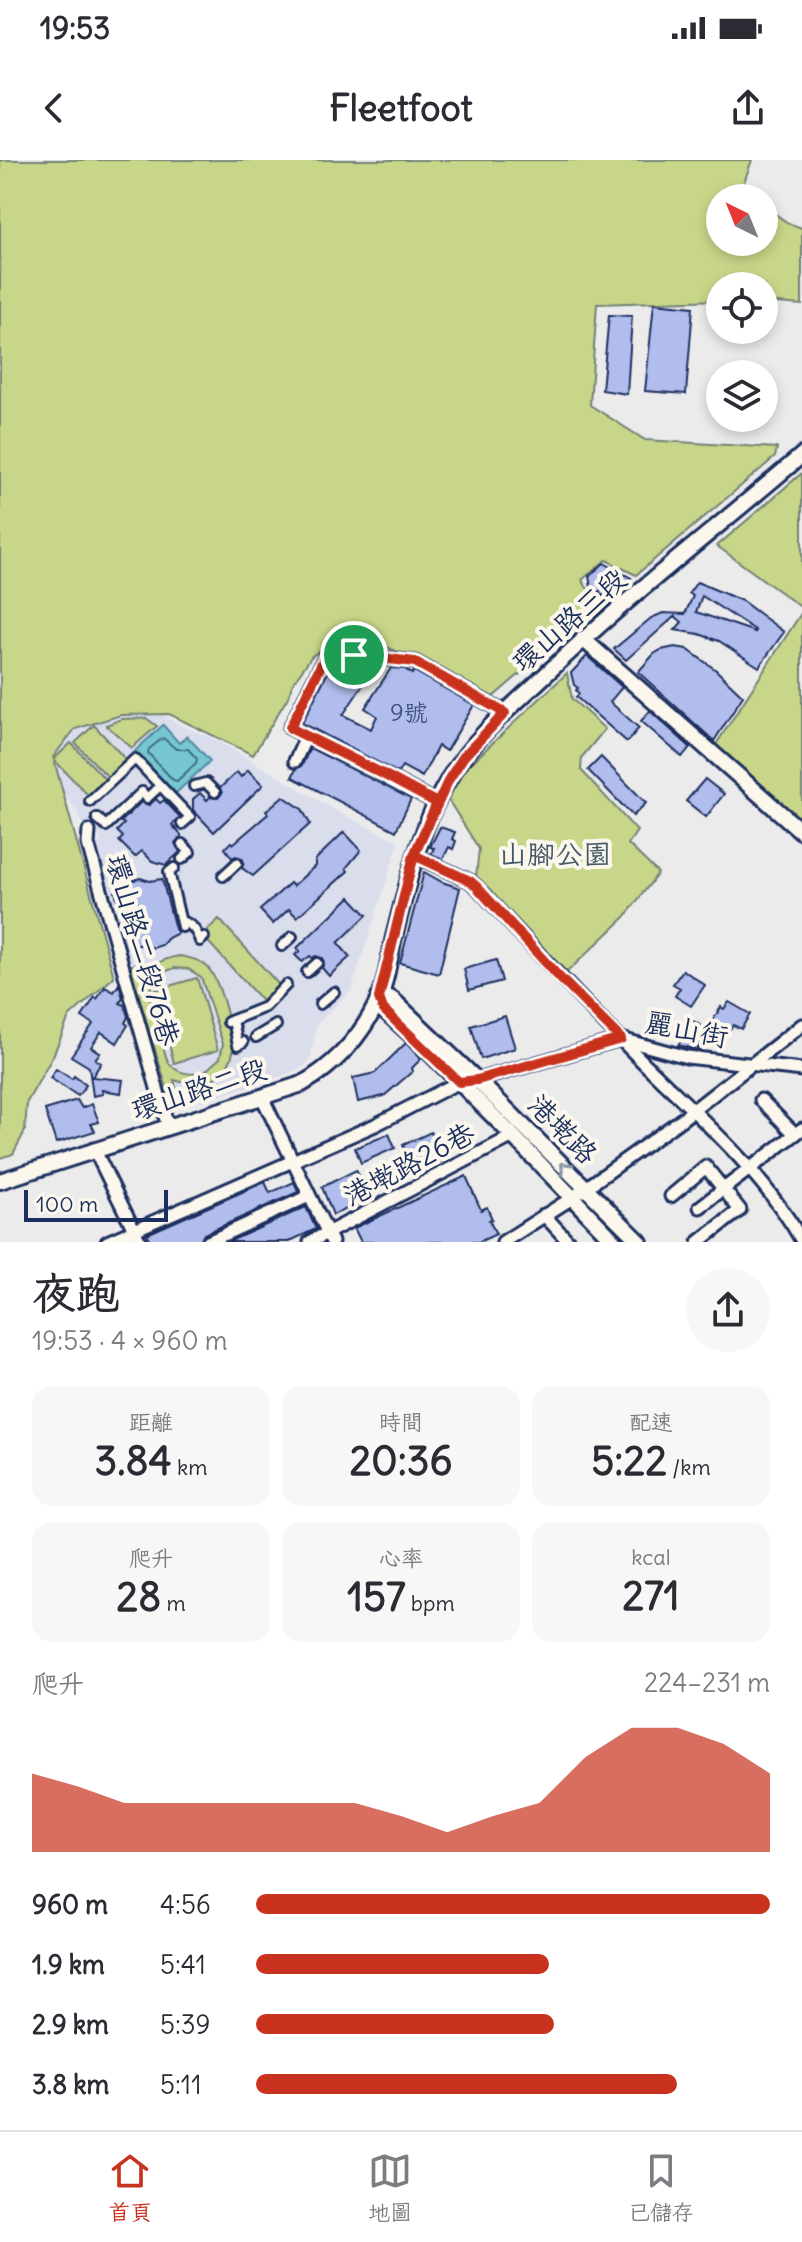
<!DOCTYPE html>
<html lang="zh-TW">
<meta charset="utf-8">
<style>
body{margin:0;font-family:Delius,"LXGW WenKai TC",sans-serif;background:#f7f7f7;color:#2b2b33;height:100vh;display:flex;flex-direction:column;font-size:30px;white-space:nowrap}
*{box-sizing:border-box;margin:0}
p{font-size:26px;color:#7c7c81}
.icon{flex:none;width:44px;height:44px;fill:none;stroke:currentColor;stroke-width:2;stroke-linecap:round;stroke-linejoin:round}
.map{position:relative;height:1082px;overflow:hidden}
.side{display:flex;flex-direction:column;background:#fff;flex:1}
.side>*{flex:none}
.needle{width:52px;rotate:317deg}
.controls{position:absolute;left:706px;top:24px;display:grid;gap:16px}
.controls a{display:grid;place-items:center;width:72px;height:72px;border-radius:50%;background:#fff;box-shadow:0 4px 12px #0003;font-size:40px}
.scale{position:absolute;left:24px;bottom:20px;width:144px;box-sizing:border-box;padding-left:8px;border:4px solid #1b2f5e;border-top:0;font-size:22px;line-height:28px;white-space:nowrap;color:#1b2f5e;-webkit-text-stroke:6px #fbf7ec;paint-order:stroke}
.pin{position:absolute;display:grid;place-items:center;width:68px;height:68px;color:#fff;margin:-34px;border:4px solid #fff;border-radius:50%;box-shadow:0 2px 8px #0007}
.round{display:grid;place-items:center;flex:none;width:84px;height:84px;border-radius:42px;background:#f7f7f7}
.overview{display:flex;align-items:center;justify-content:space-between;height:136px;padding:0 32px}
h1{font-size:44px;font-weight:700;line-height:60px}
.metrics{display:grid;grid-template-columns:repeat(3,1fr);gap:12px;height:136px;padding:8px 32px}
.metrics div{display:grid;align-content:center;border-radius:20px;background:#f7f7f7;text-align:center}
.metrics b{font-size:40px;font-weight:700}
.metrics small{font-size:22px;font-weight:400}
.metrics p{font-size:22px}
.chart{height:224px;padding:16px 32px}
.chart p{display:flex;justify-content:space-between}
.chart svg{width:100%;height:144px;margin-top:8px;fill:#c8321e;opacity:.7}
ul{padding:0 32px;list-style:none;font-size:26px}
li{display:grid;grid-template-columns:128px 96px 1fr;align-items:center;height:60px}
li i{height:20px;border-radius:10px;background:#c8321e}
.status{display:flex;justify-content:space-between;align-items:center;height:56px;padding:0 40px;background:#fff;direction:ltr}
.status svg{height:22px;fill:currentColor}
header{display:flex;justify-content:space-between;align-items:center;height:104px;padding:0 32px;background:#fff;font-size:36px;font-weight:700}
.menu{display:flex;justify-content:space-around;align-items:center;height:112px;border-top:2px solid #e1e1e2;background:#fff;font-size:22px;color:#7c7c81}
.menu a{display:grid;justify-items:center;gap:4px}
.menu .on{color:#c8321e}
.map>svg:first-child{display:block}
.built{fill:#daddec}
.green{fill:#c8d689;stroke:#728274;stroke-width:2;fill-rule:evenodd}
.water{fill:#76c7cf;stroke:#528aa2;stroke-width:2}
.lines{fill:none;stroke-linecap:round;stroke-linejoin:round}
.shore{stroke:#3f6c8b;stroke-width:2}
.building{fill:#b1bded;stroke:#1b2f5e;stroke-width:2;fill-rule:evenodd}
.pedestrian-casing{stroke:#1b2f5e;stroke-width:14}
.minor-casing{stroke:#1b2f5e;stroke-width:17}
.tertiary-casing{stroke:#1b2f5e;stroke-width:20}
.pedestrian{stroke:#fbf7ec;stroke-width:8}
.minor{stroke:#fbf7ec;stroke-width:11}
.tertiary{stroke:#fbf7ec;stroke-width:14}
.oneway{stroke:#8b93a5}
.route-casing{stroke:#fff;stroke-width:16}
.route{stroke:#c8321e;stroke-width:10}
.labels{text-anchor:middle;stroke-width:8;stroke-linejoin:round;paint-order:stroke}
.number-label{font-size:24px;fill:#405282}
.street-label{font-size:28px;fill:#1b2f5e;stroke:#fbf7ec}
.park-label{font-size:28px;fill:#465969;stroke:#fbf7ec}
</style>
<div class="status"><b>19:53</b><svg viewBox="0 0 49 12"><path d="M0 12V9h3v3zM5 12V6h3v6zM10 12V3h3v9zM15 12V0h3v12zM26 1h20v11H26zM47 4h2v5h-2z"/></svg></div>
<header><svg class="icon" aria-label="back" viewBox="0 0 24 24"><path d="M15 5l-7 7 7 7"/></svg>Fleetfoot<svg class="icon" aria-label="share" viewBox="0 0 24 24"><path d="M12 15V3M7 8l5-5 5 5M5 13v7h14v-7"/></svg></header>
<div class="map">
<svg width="802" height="1082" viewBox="0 0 802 1082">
<rect width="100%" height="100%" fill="#ecebec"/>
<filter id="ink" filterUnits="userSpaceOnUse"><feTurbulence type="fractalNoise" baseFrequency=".0125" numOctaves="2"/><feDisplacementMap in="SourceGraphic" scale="16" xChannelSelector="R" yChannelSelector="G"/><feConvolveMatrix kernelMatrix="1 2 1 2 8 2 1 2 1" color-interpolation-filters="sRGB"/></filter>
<g filter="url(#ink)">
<polygon class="built" points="115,524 174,562 222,583 340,653 399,682 351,831 317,864 310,901 301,908 288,914 168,952 119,781 97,685 101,678 84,668 76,649 55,626 35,600"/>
<g class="green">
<polygon points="0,0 752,0 744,22 756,38 720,38 720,82 764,82 764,46 788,63 802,68 802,145 764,142 764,126 720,126 720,140 597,144 590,245 645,280 777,288 775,297 636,415 606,400 582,420 599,446 493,537 414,498 345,471 311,497 293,523 288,537 253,595 169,554 121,555 75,569 53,597 54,599 71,583 106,620 89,636 54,600 114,817 69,857 53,896 27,942 25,971 13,994 0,998"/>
<polygon points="802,313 802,448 717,386"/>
<polygon points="802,452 802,663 715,586"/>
<polygon points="567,513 572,539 605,569 582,597 581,610 637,671 628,684 658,713 625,757 565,814 476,717 479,689 447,638 465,609"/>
<polygon points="146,558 157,566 132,588 106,565 122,559"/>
<polygon points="94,565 126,600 108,617 75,583"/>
<polygon points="219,759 279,825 262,841 202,775"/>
<path d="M180,796C189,798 197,799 204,804C221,817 230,867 234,887C229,919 203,929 174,920L178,935L170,938L129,806L137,804L142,819C151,804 163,799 180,796ZM175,808L188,809L201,817L223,884L220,898L203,913C192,915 177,914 169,903C164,896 163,882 160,874C152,845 137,819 175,808Z"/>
<polygon points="197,818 218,890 174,903 155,830"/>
</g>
<polygon class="water" points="163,565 179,583 187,576 210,601 175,634 135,591"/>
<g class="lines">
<polygon class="shore" points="163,578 176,589 188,589 197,599 196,603 177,621 173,620 148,593 149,589"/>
</g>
<g class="building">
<polygon points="654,143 693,147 686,234 645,231"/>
<polygon points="609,155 632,156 627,234 602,230"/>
<polygon points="604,403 631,418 606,438 603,435 601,437 600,431 592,434 589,416"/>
<path d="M697,422L742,441L784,472L759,507L719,481L699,474L675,470L682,462L675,456L626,500L614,489L651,458L663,453L685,454L693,436L689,433ZM702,436L755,470V472L696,452Z"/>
<polygon points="675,487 687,489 716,510 743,536 714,581 638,512 654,494 661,490"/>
<polygon points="587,496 622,527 610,542 639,568 627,582 576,537 579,534 576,530 578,528 574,525 571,513"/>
<polygon points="333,502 349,513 355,504 361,504 372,511 343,555 371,569 377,556 365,548 391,508 405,509 412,514 414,511 474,545 446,591 438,586 422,617 402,606 398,613 302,563"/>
<polygon points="650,551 690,587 682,597 641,561"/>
<polygon points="310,588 411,639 396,671 292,617 296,609 302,605"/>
<polygon points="601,597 646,643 633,656 588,610"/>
<polygon points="248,610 263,625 214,672 193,650 193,639 200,633 207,640 210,637 218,638 222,633 220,628 237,612 241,617"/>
<polygon points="705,619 724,634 706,657 686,641"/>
<polygon points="283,636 302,649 310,664 253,716 242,708 244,702 242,698 236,696 232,698 225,688 231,682 233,684 268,654 266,651"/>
<polygon points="156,639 160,643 164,640 180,657 172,665 181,675 181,677 175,683 180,692 166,705 152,701 142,691 135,697 119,681 123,677 117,671 124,664 121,662 141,642 149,645"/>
<polygon points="440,667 455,672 452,679 456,681 453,689 449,687 443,699 431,694 434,688 430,687"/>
<polygon points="344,672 361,690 346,708 348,711 297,757 289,749 273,764 260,750 290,723 293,726 315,706 315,700"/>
<polygon points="424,712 442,722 460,728 439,814 400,803"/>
<polygon points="140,718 150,721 162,719 175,769 178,773 168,778 162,785 153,788 147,785 132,785 115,732 126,729 134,720"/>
<polygon points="350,737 367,755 338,783 350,797 329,816 322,808 324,802 322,798 316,796 312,798 310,796 302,802 295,795 300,791 297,788"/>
<polygon points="496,800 502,821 469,830 464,809"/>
<polygon points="683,810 705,825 691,846 675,836 680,828 673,824"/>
<polygon points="119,824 123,838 120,843 125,845 128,857 125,863 128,865 117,883 101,872 91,887 100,893 95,899 101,903 92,917 123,920 121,933 102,930 103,934 93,936 89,907 71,896 93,864 82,857 95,837 97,839 105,827 114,832"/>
<polygon points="729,842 750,854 741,869 733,865 728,872 712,862 721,847 724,849"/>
<polygon points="505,856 515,888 481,899 471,866"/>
<polygon points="687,857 709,871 697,890 678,885 683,878 677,873"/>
<polygon points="406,883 421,899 412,908 413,911 384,936 358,942 353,918 375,913"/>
<polygon points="56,909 72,919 74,916 86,925 78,936 50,918"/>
<polygon points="77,940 82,948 92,944 99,962 91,964 95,971 56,983 45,950"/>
<polygon points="431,972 443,1000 425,1010 423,1008 415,1012 403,985"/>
<polygon points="389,974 395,988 361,1003 355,988"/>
<polygon points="356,1010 369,1039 333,1055 322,1027"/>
<polygon points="466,1016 481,1050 487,1047 492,1059 489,1060 496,1074 479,1082 361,1082 354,1068"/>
<polygon points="265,1022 270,1033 294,1022 298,1032 204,1074 200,1082 150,1082 147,1074"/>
<polygon points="306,1047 316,1069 288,1082 228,1082"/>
</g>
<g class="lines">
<defs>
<g id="pedestrian">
<polyline points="194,626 206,623 215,632"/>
<polyline points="90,641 135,599 190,657 182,664"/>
<polyline points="97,658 106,666 142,632 147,638 160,626"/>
<polyline points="182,684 190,692 182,699"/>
<polyline points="174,708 169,712 182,767"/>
<polyline points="223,716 237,703"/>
<path d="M181,761C193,765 196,770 200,781L204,777"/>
<polyline points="282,786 292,777"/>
<polyline points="307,812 317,803"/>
<polyline points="320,844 334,832"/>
<polyline points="233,860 238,885 243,882"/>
<polyline points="228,862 265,847 286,825"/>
<polyline points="256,877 276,865"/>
</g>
<g id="minor">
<polyline points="295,601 306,577"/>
<polyline points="437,643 381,613 290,568 324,499 330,493 338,493 415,502 505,553"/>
<polyline points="89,671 88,684 168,967"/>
<path d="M414,695L470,721L477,727C532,787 587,846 645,904C701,959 763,1012 802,1081"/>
<polyline points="262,937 332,1082"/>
<polyline points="761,940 795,974"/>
<polyline points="94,989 140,1082"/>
<polyline points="671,1036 706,1007 740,1050 699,1082"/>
<polyline points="700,1047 802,969"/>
<polyline points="544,1055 569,1082"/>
<polyline points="107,1082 375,965 459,922 477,920 621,879 687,897 802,910"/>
<polyline points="208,1082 309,1036"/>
<polyline points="310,1082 513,976"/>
<polyline points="503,1082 572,1038 682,959 802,865"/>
</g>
<g id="tertiary">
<polyline points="583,479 802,672"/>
<polyline points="379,838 390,838 393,840 477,920 640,1082"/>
<polyline points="379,838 383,849 417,880 513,976 615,1082"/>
<path d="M0,1021L302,924C335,905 361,877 378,841C387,822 389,797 394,777C408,722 420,666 450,617C473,579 508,550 540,520C623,440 715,370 802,295"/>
</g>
</defs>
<use href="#pedestrian" class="pedestrian-casing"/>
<use href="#minor" class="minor-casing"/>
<use href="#tertiary" class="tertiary-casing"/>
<use href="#pedestrian" class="pedestrian"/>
<use href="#minor" class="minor"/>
<use href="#tertiary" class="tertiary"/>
</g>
<defs><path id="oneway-chevron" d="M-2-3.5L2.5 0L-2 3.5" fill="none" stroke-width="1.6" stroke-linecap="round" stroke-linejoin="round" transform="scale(2)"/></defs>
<use class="oneway" href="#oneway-chevron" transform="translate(565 1007) rotate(-135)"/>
</g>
<g class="lines" filter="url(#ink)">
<defs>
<polyline id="route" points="354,495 330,493 324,499 290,568 381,613 437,643 414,695 379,838 383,849 459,922 477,920 621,879 558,816 477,727 470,721 414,695 449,619 464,596 505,553 415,502 354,495"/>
</defs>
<use href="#route" class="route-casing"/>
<use href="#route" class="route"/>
</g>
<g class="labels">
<g class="number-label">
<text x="409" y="561">9號</text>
</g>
<g class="street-label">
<text transform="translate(569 460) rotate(-41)" y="10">環山路三段</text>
<text transform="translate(143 790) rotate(74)" y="10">環山路二段76巷</text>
<text transform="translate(687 869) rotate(11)" y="10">麗山街</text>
<text transform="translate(199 929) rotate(-18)" y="10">環山路二段</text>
<text transform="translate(563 969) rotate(45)" y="10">港墘路</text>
<text transform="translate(409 1004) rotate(-28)" y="10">港墘路26巷</text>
</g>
<g class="park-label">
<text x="555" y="704">山腳公園</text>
</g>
</g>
</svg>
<div class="controls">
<a><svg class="needle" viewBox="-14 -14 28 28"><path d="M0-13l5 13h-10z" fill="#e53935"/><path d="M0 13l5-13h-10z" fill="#7c7c81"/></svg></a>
<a><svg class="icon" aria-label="locate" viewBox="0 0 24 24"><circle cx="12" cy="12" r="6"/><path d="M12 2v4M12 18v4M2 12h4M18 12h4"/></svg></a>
<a><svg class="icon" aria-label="layers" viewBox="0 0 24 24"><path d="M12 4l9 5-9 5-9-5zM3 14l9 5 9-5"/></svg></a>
</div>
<div class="scale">100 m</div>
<div class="pin" style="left:354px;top:495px;background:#1e9e55"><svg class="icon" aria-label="arrive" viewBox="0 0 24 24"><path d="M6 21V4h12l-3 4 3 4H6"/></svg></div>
</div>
<section class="side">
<div class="overview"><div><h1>夜跑</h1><p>19:53 · 4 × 960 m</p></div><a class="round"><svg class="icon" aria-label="share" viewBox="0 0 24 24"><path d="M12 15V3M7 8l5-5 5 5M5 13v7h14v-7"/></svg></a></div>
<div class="metrics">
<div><p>距離</p><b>3.84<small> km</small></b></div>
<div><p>時間</p><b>20:36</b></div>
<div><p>配速</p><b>5:22<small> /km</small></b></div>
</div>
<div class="metrics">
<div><p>爬升</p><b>28<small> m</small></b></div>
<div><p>心率</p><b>157<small> bpm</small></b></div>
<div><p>kcal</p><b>271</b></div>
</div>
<div class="chart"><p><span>爬升</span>224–231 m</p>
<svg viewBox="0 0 160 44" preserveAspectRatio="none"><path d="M0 44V20L10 24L20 29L30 29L40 29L50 29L60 29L70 29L80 33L90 38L100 33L110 29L120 15L130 6L140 6L150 11L160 20V44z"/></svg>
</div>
<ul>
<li><b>960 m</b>4:56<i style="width:100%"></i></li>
<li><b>1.9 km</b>5:41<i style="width:57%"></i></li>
<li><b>2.9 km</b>5:39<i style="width:58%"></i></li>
<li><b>3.8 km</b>5:11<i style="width:82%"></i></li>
</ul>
</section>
<nav class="menu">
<a class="on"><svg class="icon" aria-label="home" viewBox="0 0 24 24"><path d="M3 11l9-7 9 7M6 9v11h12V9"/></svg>首頁</a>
<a><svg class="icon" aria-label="map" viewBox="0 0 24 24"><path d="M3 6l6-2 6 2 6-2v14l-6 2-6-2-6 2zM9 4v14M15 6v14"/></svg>地圖</a>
<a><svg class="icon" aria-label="saved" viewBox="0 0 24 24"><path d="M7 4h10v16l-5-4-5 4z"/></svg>已儲存</a>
</nav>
